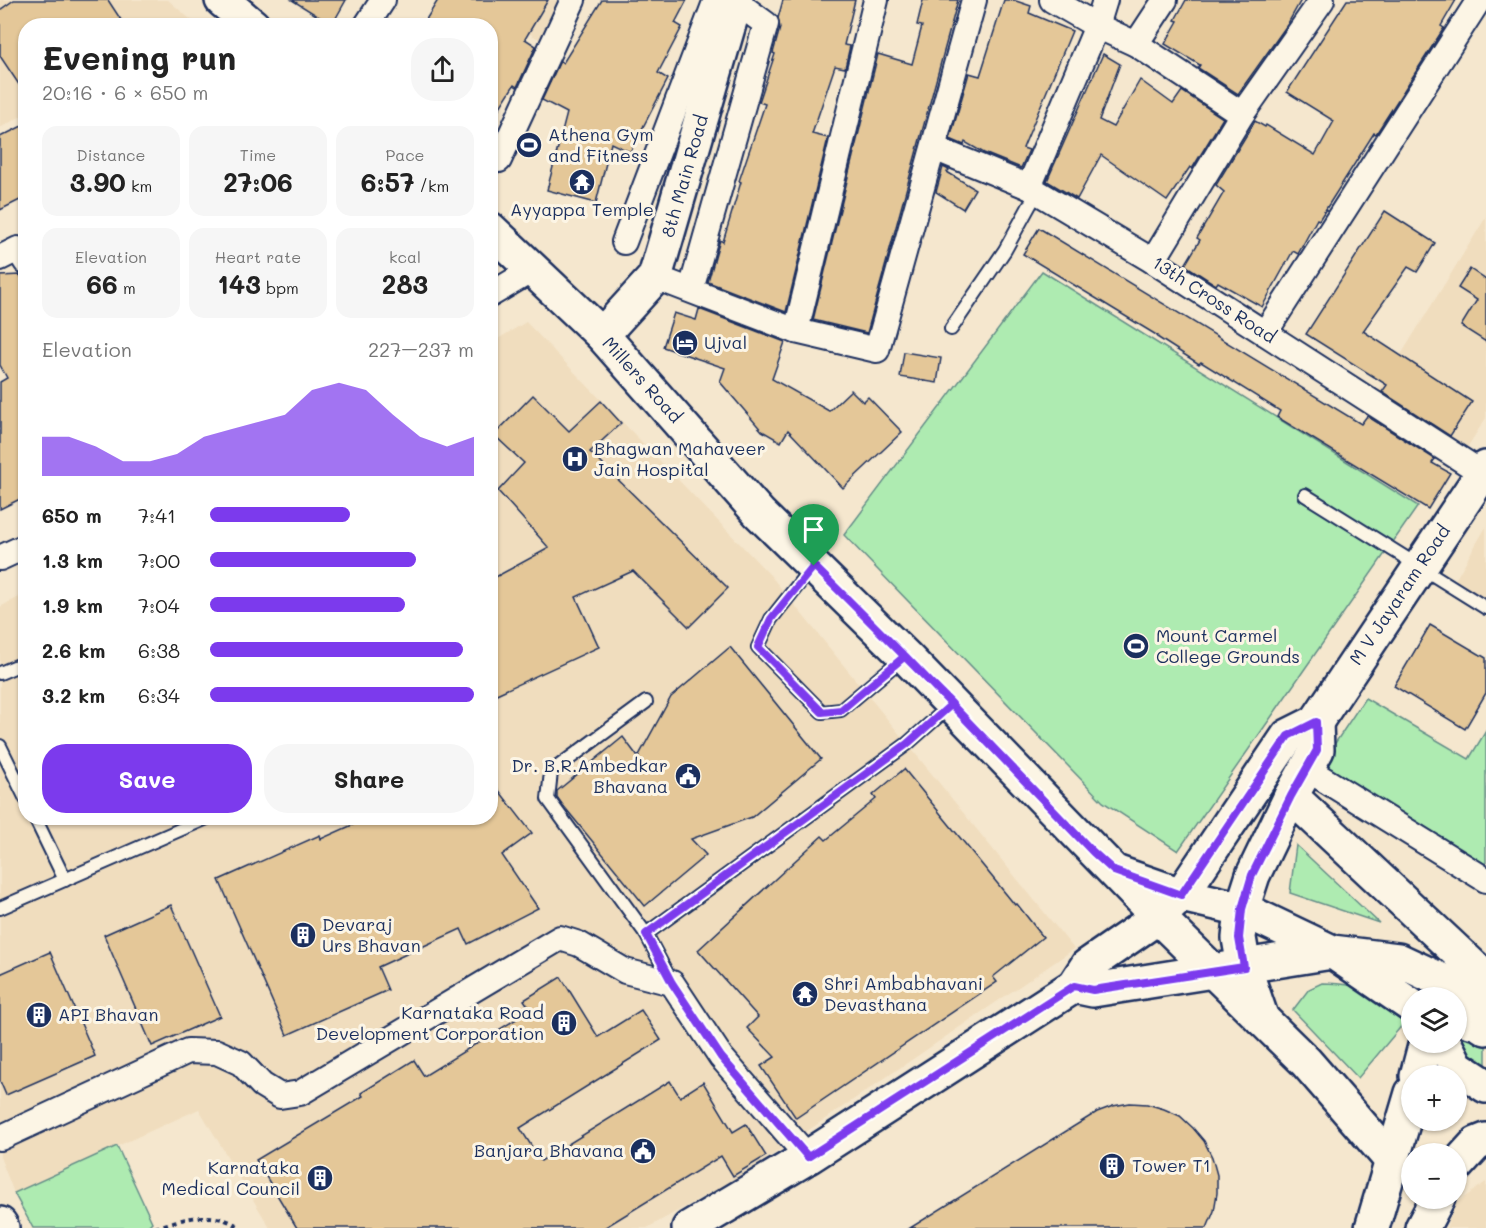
<!DOCTYPE html>
<meta charset="utf-8">
<style>
body{margin:0;font-family:Mali,sans-serif;background:#f6f6f6;color:#222;height:100vh;display:flex;flex-direction:column;font-size:22px;white-space:nowrap}
*{box-sizing:border-box;margin:0}
p{font-size:20px;color:#767676}
.icon{flex:none;width:33px;height:33px;fill:none;stroke:currentColor;stroke-width:2;stroke-linecap:round;stroke-linejoin:round}
.map{position:relative;flex:1;overflow:hidden}
.details{position:absolute;left:18px;top:18px;width:480px;height:807px;display:flex;flex-direction:column;background:#fff;border-radius:24px;box-shadow:0 2px 4px #0004}
.details>*{flex:none}
.controls{position:absolute;left:1401px;top:987px;display:grid;gap:12px}
.controls a{display:grid;place-items:center;width:66px;height:66px;border-radius:50%;background:#fff;box-shadow:0 2px 4px #0004;font-size:30px}
.pin{position:absolute;display:grid;place-items:center;width:51px;height:51px;color:#fff;margin:-62px -26px;border-radius:50% 50% 50% 0;rotate:-45deg;box-shadow:0 0 6px #0007}
.pin .icon{rotate:45deg}
.round{display:grid;place-items:center;flex:none;width:63px;height:63px;border-radius:24px;background:#f6f6f6}
.overview{display:flex;align-items:center;justify-content:space-between;height:102px;padding:0 24px}
h1{font-size:33px;font-weight:700;line-height:45px}
.stats{display:grid;grid-template-columns:repeat(3,1fr);gap:9px;height:102px;padding:6px 24px}
.stats div{display:grid;align-content:center;border-radius:15px;background:#f6f6f6;text-align:center}
.stats b{font-size:26px;font-weight:700}
.stats small{font-size:16px;font-weight:400}
.stats p{font-size:16px}
.chart{height:168px;padding:12px 24px}
.chart p{display:flex;justify-content:space-between}
.chart svg{width:100%;height:108px;margin-top:6px;fill:#7c3aed;opacity:.7}
.action{display:flex;gap:12px;margin-top:auto;padding:12px 24px}
.action a{flex:1;height:69px;border-radius:24px;background:#7c3aed;color:#fff;font-size:24px;font-weight:700;line-height:69px;text-align:center}
.action a+a{background:#f6f6f6;color:#222}
ul{padding:0 24px;list-style:none;font-size:20px}
li{display:grid;grid-template-columns:96px 72px 1fr;align-items:center;height:45px}
li i{height:15px;border-radius:8px;background:#7c3aed}
.map>svg:first-child{display:block}
.built{fill:#f0ddbe}
.green{fill:#aeebb1;stroke:#648d88;stroke-width:1.5}
.building{fill:#e4c798;stroke:#1b2f5e;stroke-width:1.5}
.lines{fill:none;stroke-linecap:round;stroke-linejoin:round}
.lane-casing{stroke:#1b2f5e;stroke-width:16}
.street-casing{stroke:#1b2f5e;stroke-width:28}
.secondary-casing{stroke:#1b2f5e;stroke-width:38}
.primary-casing{stroke:#1b2f5e;stroke-width:38}
.path{stroke:#1b2f5e;stroke-width:4;stroke-dasharray:4.5 4.5;stroke-linecap:butt}
.lane{stroke:#fcf5e5;stroke-width:12}
.street{stroke:#fcf5e5;stroke-width:24}
.secondary{stroke:#fcf5e5;stroke-width:33}
.primary{stroke:#fcf5e5;stroke-width:33}
.route-casing{stroke:#fff;stroke-width:12}
.route{stroke:#7c3aed;stroke-width:8}
.labels{text-anchor:middle;stroke-width:6;stroke-linejoin:round;paint-order:stroke}
.poi-label{font-size:18px;fill:#1b2f5e;stroke:#fcf5e5;text-anchor:start}
.street-label{font-size:18px;fill:#1b2f5e;stroke:#fcf5e5}
</style>
<div class="map">
<svg width="1486" height="1228" viewBox="0 0 1486 1228">
<rect width="100%" height="100%" fill="#f5e7ce"/>
<filter id="ink" filterUnits="userSpaceOnUse"><feTurbulence type="fractalNoise" baseFrequency=".0167" numOctaves="2"/><feDisplacementMap in="SourceGraphic" scale="12" xChannelSelector="R" yChannelSelector="G"/><feConvolveMatrix kernelMatrix="1 2 1 2 8 2 1 2 1" color-interpolation-filters="sRGB"/></filter>
<g filter="url(#ink)">
<g class="built">
<polygon points="0,0 168,0 197,25 26,26 25,114 0,128"/>
<polygon points="474,0 567,0 547,44"/>
<polygon points="1486,217 1486,418 1461,457 1373,400"/>
<polygon points="526,322 771,576 1074,949 746,1173 647,1228 270,1228 199,1109 14,1193 0,1157 0,607 25,594 26,818 490,818 491,343"/>
<polygon points="1486,527 1486,602 1454,582"/>
<polygon points="1486,1182 1486,1228 1446,1228 1455,1204"/>
</g>
<g class="green">
<polygon points="1042,271 1418,506 1178,851 1103,802 844,535"/>
<polygon points="1365,698 1469,759 1486,731 1486,869 1318,769"/>
<polygon points="1296,845 1379,923 1290,893"/>
<path d="M1322,983C1351,984 1398,987 1404,1023L1358,1078L1293,1010L1309,989Z"/>
<polygon points="1457,1033 1486,1039 1486,1065 1463,1050"/>
<polygon points="117,1146 152,1222 146,1228 33,1228 14,1193"/>
</g>
<g class="building">
<polygon points="14,0 108,0 125,26 26,26 26,95 0,56 0,10"/>
<polygon points="292,0 346,0 332,25"/>
<polygon points="438,0 548,0 525,39 536,46 517,87 514,85 490,123 490,26 422,26"/>
<polygon points="602,0 687,0 675,23 682,27 658,73 668,79 630,152 611,143 596,203 547,190 567,113 542,100 560,61 563,63"/>
<polygon points="783,0 855,0 844,45 850,46 845,68 835,66 812,134 828,138 786,312 708,282 720,240 723,242 741,182 739,181 765,104 759,102 775,54 773,53 780,28 778,18"/>
<polygon points="923,0 958,0 867,333 813,320 878,54 912,64 922,26 917,25"/>
<polygon points="1004,0 1013,0 1031,6 1029,13 1072,31 1023,148 1029,150 1021,168 984,153 965,142 964,145 950,139 969,73 980,76"/>
<polygon points="1186,0 1301,0 1287,25 1238,94 1198,68 1200,65 1165,44 1178,21 1175,20"/>
<polygon points="1347,0 1456,0 1441,26 1444,28 1376,134 1374,133 1319,220 1317,219 1298,254 1293,251 1262,307 1218,282 1216,285 1185,265 1200,240 1197,238 1224,192 1216,185 1255,121 1265,127 1266,125 1315,155 1334,121 1287,92"/>
<polygon points="1103,54 1120,64 1099,120 1113,127 1140,80 1173,104 1182,91 1223,118 1192,169 1190,167 1167,201 1101,155 1077,199 1047,181"/>
<polygon points="26,124 26,197 0,210 0,137"/>
<polygon points="943,167 949,170 947,172 975,189 963,209 936,192"/>
<polygon points="1385,211 1435,243 1417,272 1408,267 1363,331 1472,402 1450,436 1382,392 1387,385 1306,334"/>
<polygon points="1039,228 1361,424 1367,416 1435,459 1432,463 1450,473 1428,509 1277,417 1280,411 1201,362 1199,364 1157,337 1158,336 1023,254"/>
<polygon points="1470,269 1486,280 1486,342 1461,326 1477,300 1458,288"/>
<polygon points="20,275 26,286 26,496 0,509 0,382 7,378 0,365 0,276"/>
<polygon points="699,309 785,342 772,379 829,411 851,390 863,402 868,397 902,432 843,488 788,430 781,442 762,431 720,382 725,368 663,347 674,313 696,320"/>
<polygon points="904,352 941,358 937,383 900,377"/>
<polygon points="533,395 569,431 601,401 621,423 590,452 728,588 689,627 633,571 576,597 599,647 490,697 490,580 549,548 498,491 524,463 494,435"/>
<polygon points="1430,625 1486,658 1486,693 1465,729 1394,686"/>
<polygon points="730,647 821,759 752,817 691,839 706,855 645,906 562,804 557,797 557,791 623,737 638,757 671,697"/>
<polygon points="904,769 1015,905 1017,904 1043,937 993,977 997,982 796,1118 761,1066 775,1057 747,1028 758,1017 698,950 822,836 826,840 876,799 873,795"/>
<polygon points="490,779 532,833 502,855 538,908 468,944 461,929 378,967 388,990 287,1035 219,880 320,835 321,839 368,818 490,818"/>
<polygon points="171,905 220,1016 152,1046 104,935"/>
<polygon points="50,952 95,1056 6,1095 0,1081 0,974"/>
<polygon points="561,977 598,1037 641,1010 661,1040 520,1128 541,1161 670,1081 680,1097 703,1082 733,1132 746,1124 766,1156 733,1176 721,1156 604,1228 297,1228 256,1160 363,1096 361,1093 414,1060 424,1076 531,1010 524,1000"/>
<polygon points="1130,1103 1147,1104 1164,1109 1180,1116 1193,1128 1204,1141 1212,1157 1217,1175 1217,1193 1214,1211 1207,1228 910,1228 1097,1112 1113,1106"/>
</g>
<g class="lines">
<defs>
<g id="lane">
<polyline points="951,329 1005,250 1037,192"/>
<polyline points="1305,495 1486,608"/>
<polyline points="813,566 771,619 758,647 822,712 841,710 904,657"/>
<polyline points="0,673 26,662"/>
<polyline points="646,702 551,772 548,799 646,934 672,983"/>
<polyline points="0,746 26,799"/>
<polyline points="35,818 65,880"/>
<polyline points="0,908 207,818"/>
<polyline points="646,934 907,744 952,704"/>
</g>
<g id="street">
<polyline points="1052,0 1097,26 1136,44 1242,114"/>
<polyline points="366,26 383,0"/>
<polyline points="1136,44 1165,0"/>
<polyline points="934,148 1029,187 1153,261 1482,473"/>
<polyline points="499,160 573,0"/>
<polyline points="1029,187 1097,26 1105,0"/>
<polyline points="624,242 714,5"/>
<polyline points="0,258 18,249 26,262"/>
<polyline points="1153,261 1242,114 1322,0"/>
<polyline points="655,277 796,331 877,350 974,0"/>
<polyline points="694,279 766,24 735,1"/>
<polyline points="490,295 534,269"/>
<polyline points="796,331 876,0"/>
<polyline points="1265,333 1479,0"/>
<polyline points="0,558 26,546"/>
<polyline points="1307,769 1486,880"/>
<polyline points="0,1138 188,1051 217,1052 241,1063 262,1085 280,1096 300,1093 560,938 579,944 625,971 672,983 721,1057 808,1157"/>
</g>
<g id="secondary">
<polyline points="602,335 655,277 736,0"/>
<polyline points="1291,796 1484,977 1486,983"/>
<polyline points="1074,986 1093,990 1332,952"/>
<polyline points="1262,1019 1244,967 1239,938 1242,909 1253,875 1291,796 1317,750 1316,722"/>
<polyline points="1444,1042 1457,1067 1486,1086"/>
<polyline points="1456,1166 1476,1144 1486,1140"/>
<polyline points="0,1224 2,1228"/>
<polyline points="689,1228 808,1157 1074,986 1087,966 1158,917 1181,895 1288,736 1316,722 1486,468"/>
<polyline points="1422,1228 1438,1198"/>
</g>
<g id="primary">
<polyline points="222,0 253,26"/>
<polyline points="490,229 602,335 759,513 905,656 1158,917 1306,1062 1392,1161"/>
<polyline points="1118,873 1181,895 1242,909 1332,952 1398,960 1486,1001"/>
<polyline points="1336,954 1412,1006"/>
<polyline points="1456,1017 1478,1023 1486,1028"/>
<polyline points="1417,1076 1426,1042"/>
<polyline points="1372,1228 1412,1093"/>
</g>
</defs>
<use href="#lane" class="lane-casing"/>
<use href="#street" class="street-casing"/>
<use href="#secondary" class="secondary-casing"/>
<use href="#primary" class="primary-casing"/>
<path class="path" d="M155,1228C185,1218 213,1209 241,1228"/>
<use href="#lane" class="lane"/>
<use href="#street" class="street"/>
<use href="#secondary" class="secondary"/>
<use href="#primary" class="primary"/>
</g>
</g>
<g class="lines" filter="url(#ink)">
<defs>
<path id="route" d="M814,566C860,611 906,658 952,704L907,744L646,934L672,983L721,1057L808,1157L1074,986L1093,990L1244,967L1239,938L1242,909L1252,875L1291,796L1317,750L1316,722L1288,736L1181,895L1114,871L1093,852L905,656L841,710L822,712L758,647L771,619L814,566"/>
</defs>
<use href="#route" class="route-casing"/>
<use href="#route" class="route"/>
</g>
<defs>
<symbol id="stadium-disc" viewBox="-11 -11 22 22"><circle r="9.5" fill="#1b2f5e" stroke="#fcf5e5"/><path d="M0-5a6.5 5 0 1 0 0 10a6.5 5 0 1 0 0-10ZM-3.5-1.8h7v3.6h-7Z" fill="#fff"/></symbol>
<symbol id="temple-disc" viewBox="-11 -11 22 22"><circle r="9.5" fill="#1b2f5e" stroke="#fcf5e5"/><path d="M0-6L5-2H3V0L6.5 2.5H4V6H1.5V3h-3V6H-4V2.5H-6.5L-3 0V-2H-5Z" fill="#fff"/></symbol>
<symbol id="hotel-disc" viewBox="-11 -11 22 22"><circle r="9.5" fill="#1b2f5e" stroke="#fcf5e5"/><path d="M-6-4.5h1.5V1H6V5H4.5V3h-9V5H-6ZM-4 0a1.8 1.8 0 1 1 3.6 0ZM.5 0V-2.5h3Q6-2.5 6 0Z" fill="#fff"/></symbol>
<symbol id="hospital-disc" viewBox="-11 -11 22 22"><circle r="9.5" fill="#1b2f5e" stroke="#fcf5e5"/><path d="M-5-5h3v3.5h4V-5h3V5h-3V1.5h-4V5h-3Z" fill="#fff"/></symbol>
<symbol id="civic-disc" viewBox="-11 -11 22 22"><circle r="9.5" fill="#1b2f5e" stroke="#fcf5e5"/><path d="M-.6-6.5H3V-4.5H.6V-3L4-1V1h2V6H-6V1h2V-1L-.6-3ZM-1.2 2.5V6h2.4V2.5Z" fill="#fff"/></symbol>
<symbol id="building-disc" viewBox="-11 -11 22 22"><circle r="9.5" fill="#1b2f5e" stroke="#fcf5e5"/><path d="M-4-6H4V6H1V3H-1V6H-4ZM-2.5-4.3h1.7v1.8h-1.7ZM.8-4.3h1.7v1.8H.8ZM-2.5-1h1.7V.8h-1.7ZM.8-1h1.7V.8H.8Z" fill="#fff"/></symbol>
</defs>
<g fill-rule="evenodd">
<use href="#stadium-disc" x="514" y="130" width="30" height="30"/>
<use href="#temple-disc" x="567" y="167" width="30" height="30"/>
<use href="#hotel-disc" x="670" y="328" width="30" height="30"/>
<use href="#hospital-disc" x="560" y="444" width="30" height="30"/>
<use href="#stadium-disc" x="1121" y="631" width="30" height="30"/>
<use href="#civic-disc" x="673" y="761" width="30" height="30"/>
<use href="#building-disc" x="288" y="920" width="30" height="30"/>
<use href="#temple-disc" x="790" y="979" width="30" height="30"/>
<use href="#building-disc" x="24" y="1000" width="30" height="30"/>
<use href="#building-disc" x="549" y="1008" width="30" height="30"/>
<use href="#civic-disc" x="628" y="1136" width="30" height="30"/>
<use href="#building-disc" x="1097" y="1151" width="30" height="30"/>
<use href="#building-disc" x="305" y="1163" width="30" height="30"/>
</g>
<g class="labels">
<g class="poi-label">
<text x="548" y="141">Athena Gym<tspan x="548" dy="21">and Fitness</tspan></text>
<text x="582" y="216" text-anchor="middle">Ayyappa Temple</text>
<text x="704" y="349">Ujval</text>
<text x="594" y="455">Bhagwan Mahaveer<tspan x="594" dy="21">Jain Hospital</tspan></text>
<text x="1156" y="642">Mount Carmel<tspan x="1156" dy="21">College Grounds</tspan></text>
<text x="668" y="772" text-anchor="end">Dr. B.R.Ambedkar<tspan x="668" dy="21">Bhavana</tspan></text>
<text x="322" y="931">Devaraj<tspan x="322" dy="21">Urs Bhavan</tspan></text>
<text x="824" y="990">Shri Ambabhavani<tspan x="824" dy="21">Devasthana</tspan></text>
<text x="544" y="1019" text-anchor="end">Karnataka Road<tspan x="544" dy="21">Development Corporation</tspan></text>
<text x="58" y="1021">API Bhavan</text>
<text x="624" y="1157" text-anchor="end">Banjara Bhavana</text>
<text x="1132" y="1172">Tower T1</text>
<text x="300" y="1174" text-anchor="end">Karnataka<tspan x="300" dy="21">Medical Council</tspan></text>
</g>
<g class="street-label">
<text transform="translate(685 176) rotate(-74)" y="6">8th Main Road</text>
<text transform="translate(1214 300) rotate(33)" y="6">13th Cross Road</text>
<text transform="translate(642 380) rotate(48)" y="6">Millers Road</text>
<text transform="translate(1400 595) rotate(-56)" y="6">M V Jayaram Road</text>
</g>
</g>
</svg>
<div class="controls">
<a><svg class="icon" aria-label="layers" viewBox="0 0 24 24"><path d="M12 4l9 5-9 5-9-5zM3 14l9 5 9-5"/></svg></a>
<a>+</a>
<a>−</a>
</div>
<div class="pin" style="left:814px;top:566px;background:#1e9e55"><svg class="icon" aria-label="arrive" viewBox="0 0 24 24"><path d="M6 21V4h12l-3 4 3 4H6"/></svg></div>
<section class="details">
<div class="overview"><div><h1>Evening run</h1><p>20:16 · 6 × 650 m</p></div><a class="round"><svg class="icon" aria-label="share" viewBox="0 0 24 24"><path d="M12 15V3M7 8l5-5 5 5M5 13v7h14v-7"/></svg></a></div>
<div class="stats">
<div><p>Distance</p><b>3.90<small> km</small></b></div>
<div><p>Time</p><b>27:06</b></div>
<div><p>Pace</p><b>6:57<small> /km</small></b></div>
</div>
<div class="stats">
<div><p>Elevation</p><b>66<small> m</small></b></div>
<div><p>Heart rate</p><b>143<small> bpm</small></b></div>
<div><p>kcal</p><b>283</b></div>
</div>
<div class="chart"><p><span>Elevation</span>227–237 m</p>
<svg viewBox="0 0 160 44" preserveAspectRatio="none"><path d="M0 44V28L10 28L20 32L30 38L40 38L50 35L60 28L70 25L80 22L90 19L100 9L110 6L120 9L130 19L140 28L150 32L160 28V44z"/></svg>
</div>
<ul>
<li><b>650 m</b>7:41<i style="width:53%"></i></li>
<li><b>1.3 km</b>7:00<i style="width:78%"></i></li>
<li><b>1.9 km</b>7:04<i style="width:74%"></i></li>
<li><b>2.6 km</b>6:38<i style="width:96%"></i></li>
<li><b>3.2 km</b>6:34<i style="width:100%"></i></li>
</ul>
<div class="action"><a>Save</a><a>Share</a></div>
</section>
</div>
